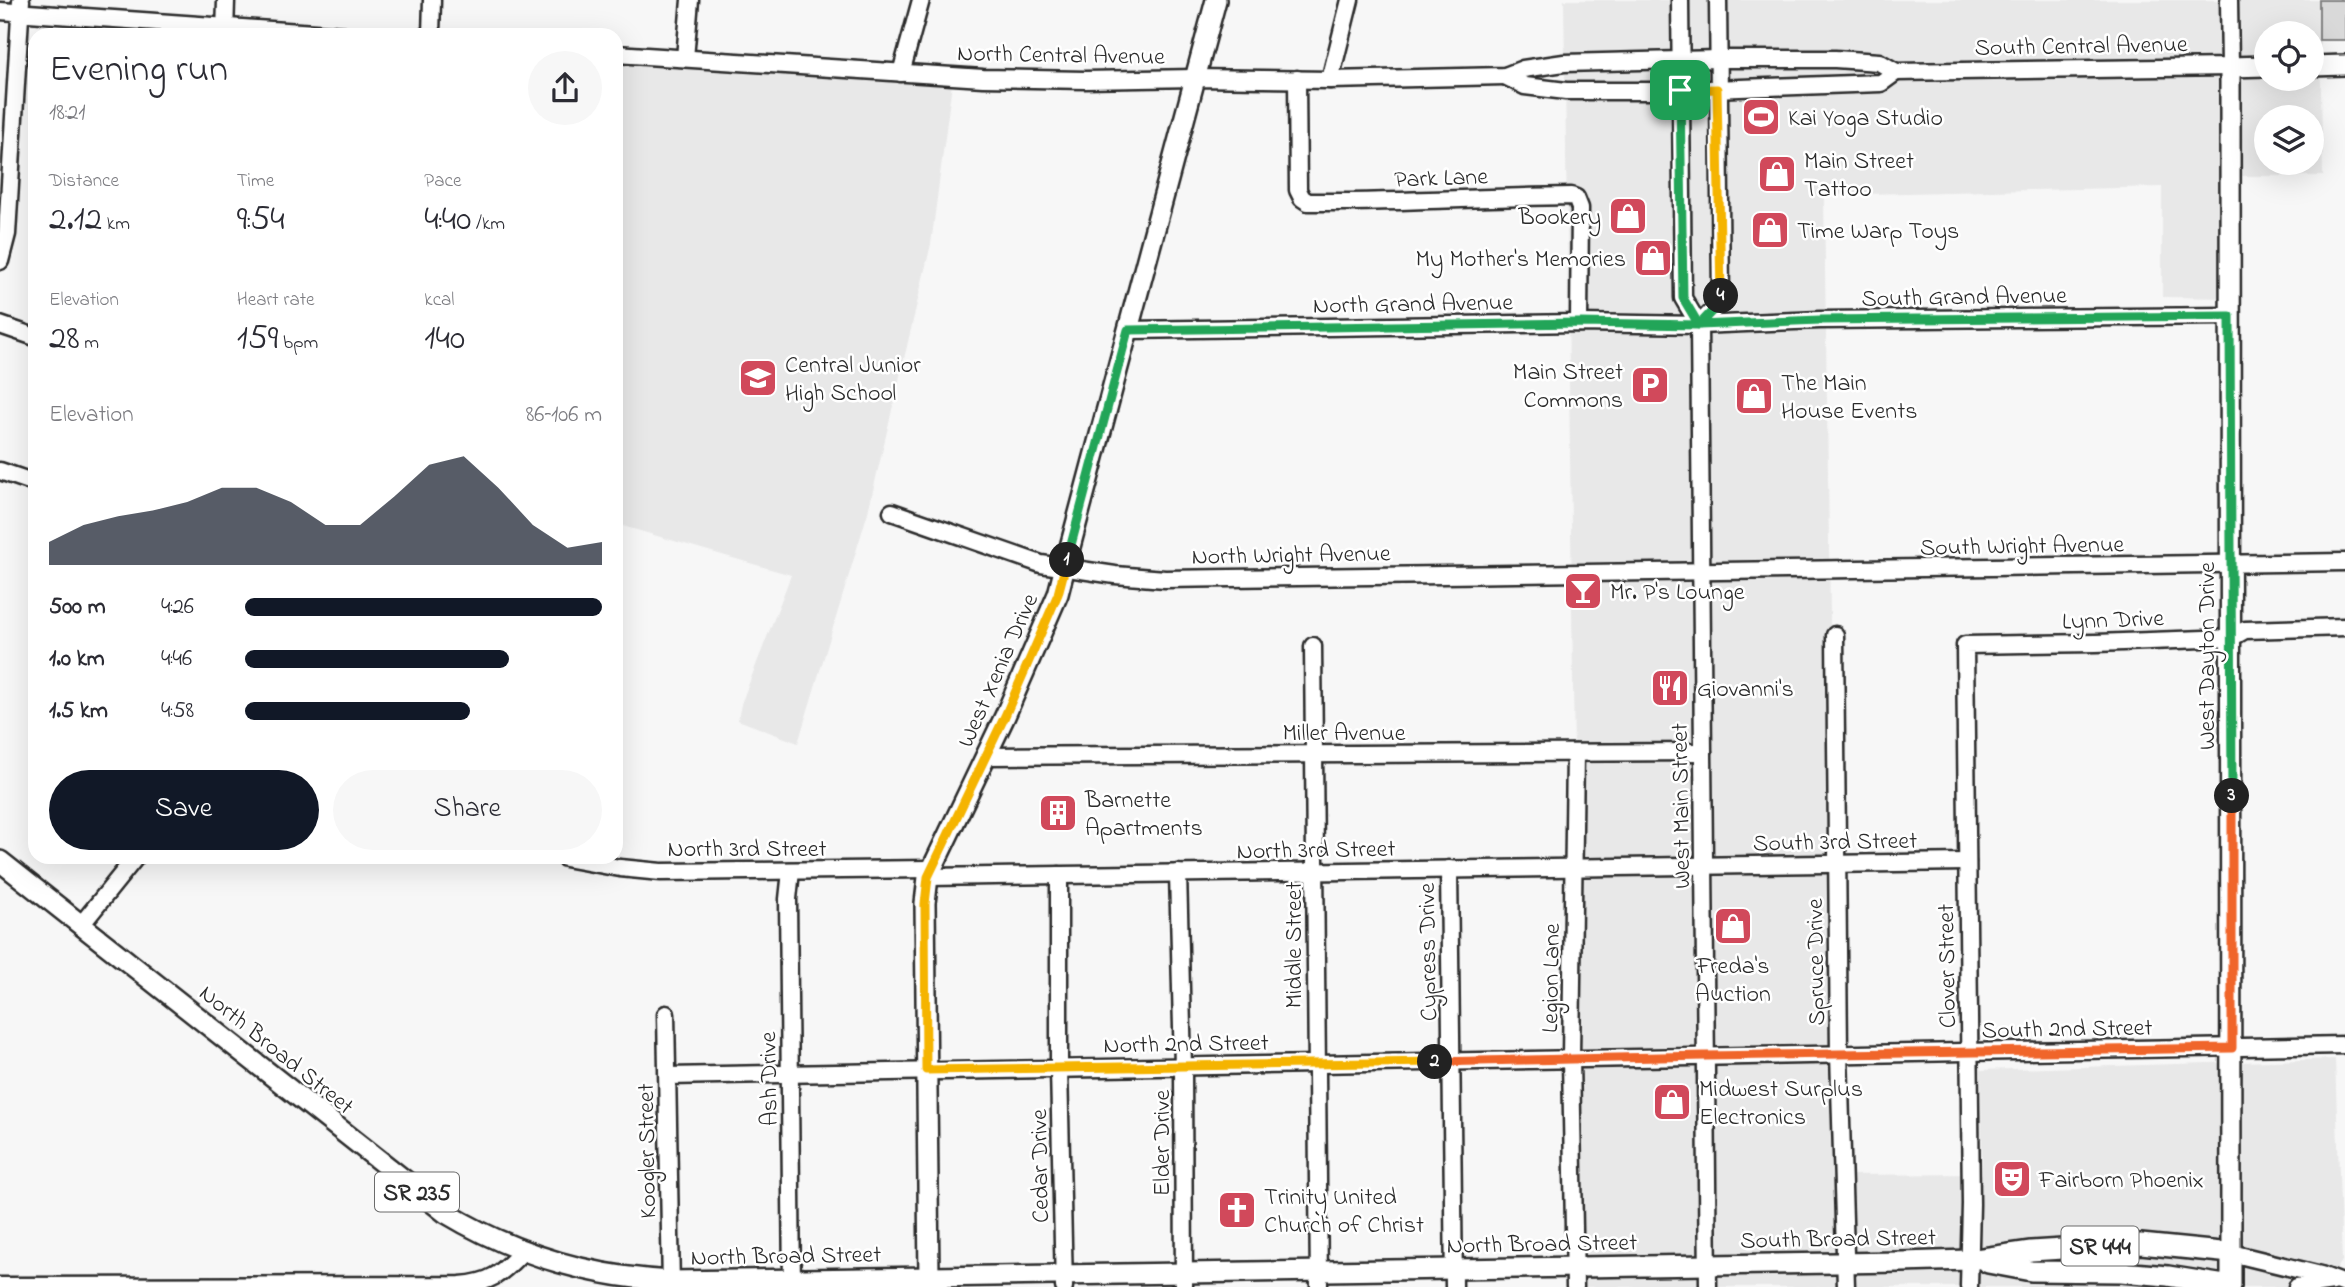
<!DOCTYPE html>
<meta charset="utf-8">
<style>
body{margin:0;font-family:"Indie Flower",sans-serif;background:#f7f7f7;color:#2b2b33;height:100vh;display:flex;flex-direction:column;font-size:26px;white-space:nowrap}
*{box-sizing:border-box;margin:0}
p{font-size:23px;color:#7c7c81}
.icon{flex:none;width:38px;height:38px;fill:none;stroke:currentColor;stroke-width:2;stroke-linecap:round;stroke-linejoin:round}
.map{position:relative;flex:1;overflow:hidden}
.panel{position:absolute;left:28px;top:28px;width:595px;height:836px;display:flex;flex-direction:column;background:#fff;border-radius:21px;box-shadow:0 7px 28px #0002}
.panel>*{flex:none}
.buttons{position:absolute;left:2254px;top:21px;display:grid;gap:14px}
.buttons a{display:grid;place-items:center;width:70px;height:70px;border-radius:50%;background:#fff;box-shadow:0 7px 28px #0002;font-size:35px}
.pin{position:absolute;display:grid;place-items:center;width:60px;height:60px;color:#fff;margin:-30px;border-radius:14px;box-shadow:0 4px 10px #0006}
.km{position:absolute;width:35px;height:35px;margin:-18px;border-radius:50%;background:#222;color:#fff;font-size:19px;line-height:35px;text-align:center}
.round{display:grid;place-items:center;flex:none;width:74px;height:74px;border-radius:37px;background:#f7f7f7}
.head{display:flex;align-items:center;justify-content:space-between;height:119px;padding:0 21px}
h1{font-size:38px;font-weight:600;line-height:52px}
.metrics{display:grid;grid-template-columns:repeat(3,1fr);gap:10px;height:119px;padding:7px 21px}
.metrics div{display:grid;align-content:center}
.metrics b{font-size:35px;font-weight:600}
.metrics small{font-size:19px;font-weight:400}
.metrics p{font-size:19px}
.chart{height:196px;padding:14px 21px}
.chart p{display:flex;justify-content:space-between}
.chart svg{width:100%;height:126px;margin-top:7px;fill:#111827;opacity:.7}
.button{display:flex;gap:14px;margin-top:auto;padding:14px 21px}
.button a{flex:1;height:80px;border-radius:42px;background:#111827;color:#fff;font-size:28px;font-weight:600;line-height:80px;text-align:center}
.button a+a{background:#f7f7f7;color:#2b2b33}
ul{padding:0 21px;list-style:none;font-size:23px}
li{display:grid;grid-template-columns:112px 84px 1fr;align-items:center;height:52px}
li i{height:18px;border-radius:9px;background:#111827}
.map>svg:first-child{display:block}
.built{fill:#e8e8e8;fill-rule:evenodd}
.green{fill:#d9d9d9;stroke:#828282;stroke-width:2}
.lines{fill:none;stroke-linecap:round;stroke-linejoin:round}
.minor-casing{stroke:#2b2b2b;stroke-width:21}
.major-casing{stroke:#2b2b2b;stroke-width:24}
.minor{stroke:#fff;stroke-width:16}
.major{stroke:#fff;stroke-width:19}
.split-1-casing{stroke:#fff;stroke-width:14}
.split-2-casing{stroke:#fff;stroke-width:14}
.split-3-casing{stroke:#fff;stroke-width:14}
.split-4-casing{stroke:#fff;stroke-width:14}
.split-5-casing{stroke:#fff;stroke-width:14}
.split-1{stroke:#22a559;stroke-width:9}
.split-2{stroke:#f5b400;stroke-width:9}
.split-3{stroke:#f0652b;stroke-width:9}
.split-4{stroke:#22a559;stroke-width:9}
.split-5{stroke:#f5b400;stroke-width:9}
.labels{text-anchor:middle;stroke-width:5;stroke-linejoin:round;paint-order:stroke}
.shield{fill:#fff;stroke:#6b6b6b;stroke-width:2}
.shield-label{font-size:23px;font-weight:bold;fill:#2b2b2b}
.street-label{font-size:24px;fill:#2b2b2b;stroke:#fff}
.poi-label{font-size:24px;fill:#2b2b2b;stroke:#fff;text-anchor:start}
</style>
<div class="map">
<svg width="2345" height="1287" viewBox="0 0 2345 1287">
<rect width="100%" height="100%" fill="#f7f7f7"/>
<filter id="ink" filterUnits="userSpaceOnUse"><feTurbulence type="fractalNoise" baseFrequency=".0143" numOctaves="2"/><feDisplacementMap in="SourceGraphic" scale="14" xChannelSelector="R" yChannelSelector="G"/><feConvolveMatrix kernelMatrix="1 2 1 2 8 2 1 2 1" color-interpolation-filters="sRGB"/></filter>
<g filter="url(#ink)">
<g class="built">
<path d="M1564,0H2319L2323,176H2240L2237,298L2162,297V187L1824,195L1838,1175L1982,1174L1981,1070L2335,1059L2342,1261L2325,1287H1581ZM2266,33H2312V79H2266ZM2266,117H2312V163H2266Z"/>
<polygon points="616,54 953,76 931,244 868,512 798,743 738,720 741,704 791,575 616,524"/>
</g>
<rect class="green" x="2319" y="0" width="26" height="40"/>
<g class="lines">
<defs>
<g id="minor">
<polyline points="1680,0 1683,298 1699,325 1708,1287"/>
<polyline points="0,11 344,35"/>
<polyline points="225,35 226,0"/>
<polyline points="431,35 432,0"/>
<polyline points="616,54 983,78 1085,80 1195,78 1330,80 1505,76 1523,69 1564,63 1718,59 1835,59 1879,62 1896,72 2230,67 2229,0"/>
<polyline points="685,58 690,0"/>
<polyline points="901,73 921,0"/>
<polyline points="1505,76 1525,86 1566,91 1657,91 1881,83 1896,72"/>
<path d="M1297,79L1298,190L1302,198L1308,202C1396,203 1483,197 1571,196L1576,198L1580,208L1579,323"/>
<polyline points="1330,80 1350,0"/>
<polyline points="0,261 7,234 21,0"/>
<polyline points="0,325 35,337"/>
<polyline points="1699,325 1715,308 1721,298 1718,0"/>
<polyline points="1128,330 1579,323 1699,325 1820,320 2230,316"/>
<polyline points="0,471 35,483"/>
<polyline points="892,512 1041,564 1115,575 1165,579 2345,562"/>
<polyline points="1835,635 1839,1054 1846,1287"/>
<polyline points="1313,646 1319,1287"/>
<polyline points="1575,753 1571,1058 1575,1287"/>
<polyline points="985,756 1703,752"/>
<polyline points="565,858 620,868 661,872 931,869"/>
<polyline points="1449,869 1454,1287"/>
<polyline points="791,871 788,899 792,1287"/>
<polyline points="1178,873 1183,1066 1184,1287"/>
<polyline points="1059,875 1059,1069 1064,1287"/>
<polyline points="928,877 1967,862"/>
<polyline points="81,925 135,858"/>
<polyline points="666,1014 671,1287"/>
<polyline points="668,1076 2345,1045"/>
<polyline points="2231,1253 2321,1275 2345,1284"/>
<path d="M0,1286L460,1285C491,1283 501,1274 522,1252"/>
<polyline points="1969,1287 1971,1204 1965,645 2096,643 2231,638 2245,630 2345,627"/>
<polyline points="2297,1287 2333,1282"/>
</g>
<g id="major">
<polyline points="2312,66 2345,65"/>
<path d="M0,861L446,1213C516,1255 590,1277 671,1281L1902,1262L1969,1260L2031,1251L2141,1244L2231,1253"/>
<polyline points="1988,1263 2031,1271 2121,1272 2168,1276 2231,1286 2230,67 2266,66"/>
<polyline points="929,1278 925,903 928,877 1005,716 1058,594 1070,547 1216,0"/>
</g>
</defs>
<use href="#minor" class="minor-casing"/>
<use href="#major" class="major-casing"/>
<use href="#minor" class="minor"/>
<use href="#major" class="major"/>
</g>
</g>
<g class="lines" filter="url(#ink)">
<defs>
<polyline id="split-1" points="1067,560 1128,330 1579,323 1699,325 1683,298 1680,90"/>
<polyline id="split-2" points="1067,560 1058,594 1005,716 928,877 925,904 926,1070 1435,1062"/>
<polyline id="split-3" points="1435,1062 1705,1056 2232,1048 2232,796"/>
<polyline id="split-4" points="1721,296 1715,308 1699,325 1820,320 2230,316 2232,796"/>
<polyline id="split-5" points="1680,90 1717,89 1721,296"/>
</defs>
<use href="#split-1" class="split-1-casing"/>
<use href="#split-2" class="split-2-casing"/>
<use href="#split-3" class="split-3-casing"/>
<use href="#split-4" class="split-4-casing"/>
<use href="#split-5" class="split-5-casing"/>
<use href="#split-1" class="split-1"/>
<use href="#split-2" class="split-2"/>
<use href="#split-3" class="split-3"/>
<use href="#split-4" class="split-4"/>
<use href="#split-5" class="split-5"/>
</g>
<defs>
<symbol id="stadium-square" viewBox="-11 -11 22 22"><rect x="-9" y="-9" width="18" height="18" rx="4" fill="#d1495b" stroke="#fff"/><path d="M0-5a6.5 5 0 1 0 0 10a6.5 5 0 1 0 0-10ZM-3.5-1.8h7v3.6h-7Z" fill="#fff"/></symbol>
<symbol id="shop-square" viewBox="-11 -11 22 22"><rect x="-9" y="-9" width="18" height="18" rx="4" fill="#d1495b" stroke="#fff"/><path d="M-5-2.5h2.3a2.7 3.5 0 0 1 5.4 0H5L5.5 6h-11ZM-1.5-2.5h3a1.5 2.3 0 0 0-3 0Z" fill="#fff"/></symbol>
<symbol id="school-square" viewBox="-11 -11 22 22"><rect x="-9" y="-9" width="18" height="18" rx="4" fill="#d1495b" stroke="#fff"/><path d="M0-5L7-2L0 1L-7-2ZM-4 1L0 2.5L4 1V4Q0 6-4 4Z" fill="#fff"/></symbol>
<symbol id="parking-square" viewBox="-11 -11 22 22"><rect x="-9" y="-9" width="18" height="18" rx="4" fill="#d1495b" stroke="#fff"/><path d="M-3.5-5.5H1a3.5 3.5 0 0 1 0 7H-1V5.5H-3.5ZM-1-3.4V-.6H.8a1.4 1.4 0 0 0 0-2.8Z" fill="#fff"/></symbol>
<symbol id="bar-square" viewBox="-11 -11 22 22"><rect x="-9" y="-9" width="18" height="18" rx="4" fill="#d1495b" stroke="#fff"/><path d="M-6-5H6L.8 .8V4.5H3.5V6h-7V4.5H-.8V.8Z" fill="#fff"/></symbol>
<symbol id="restaurant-square" viewBox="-11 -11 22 22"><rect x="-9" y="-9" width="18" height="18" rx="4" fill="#d1495b" stroke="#fff"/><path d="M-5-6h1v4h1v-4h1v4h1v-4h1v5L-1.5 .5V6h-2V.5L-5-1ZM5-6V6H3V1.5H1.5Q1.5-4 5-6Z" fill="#fff"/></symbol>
<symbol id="building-square" viewBox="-11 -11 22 22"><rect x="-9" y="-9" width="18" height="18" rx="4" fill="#d1495b" stroke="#fff"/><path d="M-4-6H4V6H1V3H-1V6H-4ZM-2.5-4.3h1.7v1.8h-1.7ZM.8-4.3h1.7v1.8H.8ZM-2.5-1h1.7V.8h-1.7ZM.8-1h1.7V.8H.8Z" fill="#fff"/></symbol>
<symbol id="theatre-square" viewBox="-11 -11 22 22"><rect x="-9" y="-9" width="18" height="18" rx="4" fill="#d1495b" stroke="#fff"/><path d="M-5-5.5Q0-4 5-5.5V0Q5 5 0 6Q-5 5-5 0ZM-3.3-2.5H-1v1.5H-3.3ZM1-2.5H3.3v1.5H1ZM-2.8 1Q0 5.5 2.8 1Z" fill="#fff"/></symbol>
<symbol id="church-square" viewBox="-11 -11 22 22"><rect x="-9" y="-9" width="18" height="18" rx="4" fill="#d1495b" stroke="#fff"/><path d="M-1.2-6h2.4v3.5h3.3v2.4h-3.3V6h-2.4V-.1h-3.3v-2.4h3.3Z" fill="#fff"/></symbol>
</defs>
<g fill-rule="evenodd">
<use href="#stadium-square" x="1739" y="95" width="44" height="44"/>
<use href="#shop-square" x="1755" y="152" width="44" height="44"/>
<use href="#shop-square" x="1606" y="194" width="44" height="44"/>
<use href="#shop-square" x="1748" y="208" width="44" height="44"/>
<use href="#shop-square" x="1631" y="236" width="44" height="44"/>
<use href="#school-square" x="736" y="356" width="44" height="44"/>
<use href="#parking-square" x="1628" y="363" width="44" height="44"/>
<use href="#shop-square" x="1732" y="374" width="44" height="44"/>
<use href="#bar-square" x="1561" y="569" width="44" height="44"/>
<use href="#restaurant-square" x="1648" y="666" width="44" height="44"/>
<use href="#building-square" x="1036" y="791" width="44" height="44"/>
<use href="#shop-square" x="1711" y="904" width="44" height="44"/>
<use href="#shop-square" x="1650" y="1080" width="44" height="44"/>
<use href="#theatre-square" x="1990" y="1157" width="44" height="44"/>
<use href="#church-square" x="1215" y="1188" width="44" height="44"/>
</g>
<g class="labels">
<g class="shield">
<rect x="375" y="1172.5" width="84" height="39" rx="5"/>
<rect x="2061.5" y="1226.5" width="77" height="39" rx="5"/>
</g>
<g class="shield-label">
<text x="417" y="1200">SR 235</text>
<text x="2100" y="1254">SR 444</text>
</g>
<g class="street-label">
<text transform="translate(2081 45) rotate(-1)" y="8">South Central Avenue</text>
<text transform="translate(1061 54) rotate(1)" y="8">North Central Avenue</text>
<text transform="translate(1441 177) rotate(-2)" y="8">Park Lane</text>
<text transform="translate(1964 296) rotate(-1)" y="8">South Grand Avenue</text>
<text transform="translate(1413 303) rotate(-1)" y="8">North Grand Avenue</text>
<text transform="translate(2022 545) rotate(-1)" y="8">South Wright Avenue</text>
<text transform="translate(1291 554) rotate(-1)" y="8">North Wright Avenue</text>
<text transform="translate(2113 619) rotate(-2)" y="8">Lynn Drive</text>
<text transform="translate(2206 656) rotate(-90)" y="8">West Dayton Drive</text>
<text transform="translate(997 670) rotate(-66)" y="8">West Xenia Drive</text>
<text x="1344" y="740">Miller Avenue</text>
<text transform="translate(1680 806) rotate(-91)" y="8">West Main Street</text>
<text transform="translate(1835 841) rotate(-1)" y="8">South 3rd Street</text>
<text x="747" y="856">North 3rd Street</text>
<text transform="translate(1316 849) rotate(-1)" y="8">North 3rd Street</text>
<text transform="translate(1293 945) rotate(-90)" y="8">Middle Street</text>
<text transform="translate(1427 952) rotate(-91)" y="8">Cypress Drive</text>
<text transform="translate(1815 962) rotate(-91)" y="8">Spruce Drive</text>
<text transform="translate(1946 966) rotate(-91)" y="8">Clover Street</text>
<text transform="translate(1550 978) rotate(-89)" y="8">Legion Lane</text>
<text transform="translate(2067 1028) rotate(-1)" y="8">South 2nd Street</text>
<text transform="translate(1186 1043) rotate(-1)" y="8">North 2nd Street</text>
<text transform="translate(277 1049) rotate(39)" y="8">North Broad Street</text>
<text transform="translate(768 1079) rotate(-91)" y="8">Ash Drive</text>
<text transform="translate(1161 1143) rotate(-90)" y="8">Elder Drive</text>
<text transform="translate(646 1151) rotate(-91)" y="8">Koogler Street</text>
<text transform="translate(1039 1166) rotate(-91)" y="8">Cedar Drive</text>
<text transform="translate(1838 1238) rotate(-1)" y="8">South Broad Street</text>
<text transform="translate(1542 1243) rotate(-1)" y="8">North Broad Street</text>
<text transform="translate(786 1255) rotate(-1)" y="8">North Broad Street</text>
</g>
<g class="poi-label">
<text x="1788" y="125">Kai Yoga Studio</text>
<text x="1804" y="168">Main Street<tspan x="1804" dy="28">Tattoo</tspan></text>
<text x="1601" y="224" text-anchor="end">Bookery</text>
<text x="1797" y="238">Time Warp Toys</text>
<text x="1626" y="266" text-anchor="end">My Mother's Memories</text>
<text x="785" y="372">Central Junior<tspan x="785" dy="28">High School</tspan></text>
<text x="1623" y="379" text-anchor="end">Main Street<tspan x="1623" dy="28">Commons</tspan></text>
<text x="1781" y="390">The Main<tspan x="1781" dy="28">House Events</tspan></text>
<text x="1610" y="599">Mr. P's Lounge</text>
<text x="1697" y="696">Giovanni's</text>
<text x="1085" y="807">Barnette<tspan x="1085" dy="28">Apartments</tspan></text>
<text x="1733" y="973" text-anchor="middle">Freda's<tspan x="1733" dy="28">Auction</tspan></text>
<text x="1699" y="1096">Midwest Surplus<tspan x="1699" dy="28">Electronics</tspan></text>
<text x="2039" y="1187">Fairborn Phoenix</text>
<text x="1264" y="1204">Trinity United<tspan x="1264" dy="28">Church of Christ</tspan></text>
</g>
</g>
</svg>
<div class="buttons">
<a><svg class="icon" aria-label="locate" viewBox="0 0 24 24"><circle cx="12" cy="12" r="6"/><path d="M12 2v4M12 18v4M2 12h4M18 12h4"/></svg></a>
<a><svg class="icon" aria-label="layers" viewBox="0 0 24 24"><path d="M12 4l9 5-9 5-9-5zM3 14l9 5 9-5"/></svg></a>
</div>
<div class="pin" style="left:1680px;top:90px;background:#1e9e55"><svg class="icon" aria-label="arrive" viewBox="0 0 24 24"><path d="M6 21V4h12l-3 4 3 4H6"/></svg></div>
<b class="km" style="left:1067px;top:560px">1</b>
<b class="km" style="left:1435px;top:1062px">2</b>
<b class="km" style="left:2232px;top:796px">3</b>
<b class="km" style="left:1721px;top:296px">4</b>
<section class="panel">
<div class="head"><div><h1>Evening run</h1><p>18:21</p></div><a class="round"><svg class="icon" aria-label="share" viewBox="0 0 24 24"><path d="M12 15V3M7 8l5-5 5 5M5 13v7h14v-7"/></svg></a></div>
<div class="metrics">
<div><p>Distance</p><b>2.12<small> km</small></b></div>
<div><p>Time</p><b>9:54</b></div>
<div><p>Pace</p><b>4:40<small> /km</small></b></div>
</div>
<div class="metrics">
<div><p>Elevation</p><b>28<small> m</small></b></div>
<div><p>Heart rate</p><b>159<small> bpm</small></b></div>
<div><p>kcal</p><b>140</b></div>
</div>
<div class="chart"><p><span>Elevation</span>86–106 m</p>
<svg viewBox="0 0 160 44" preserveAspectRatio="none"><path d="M0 44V36L10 30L20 27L30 25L40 22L50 17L60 17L70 22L80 30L90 30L100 20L110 9L120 6L130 17L140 30L150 38L160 36V44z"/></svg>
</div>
<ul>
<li><b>500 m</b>4:26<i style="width:100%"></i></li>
<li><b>1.0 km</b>4:46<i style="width:74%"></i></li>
<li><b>1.5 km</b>4:58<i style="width:63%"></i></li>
</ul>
<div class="button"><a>Save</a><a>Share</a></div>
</section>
</div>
